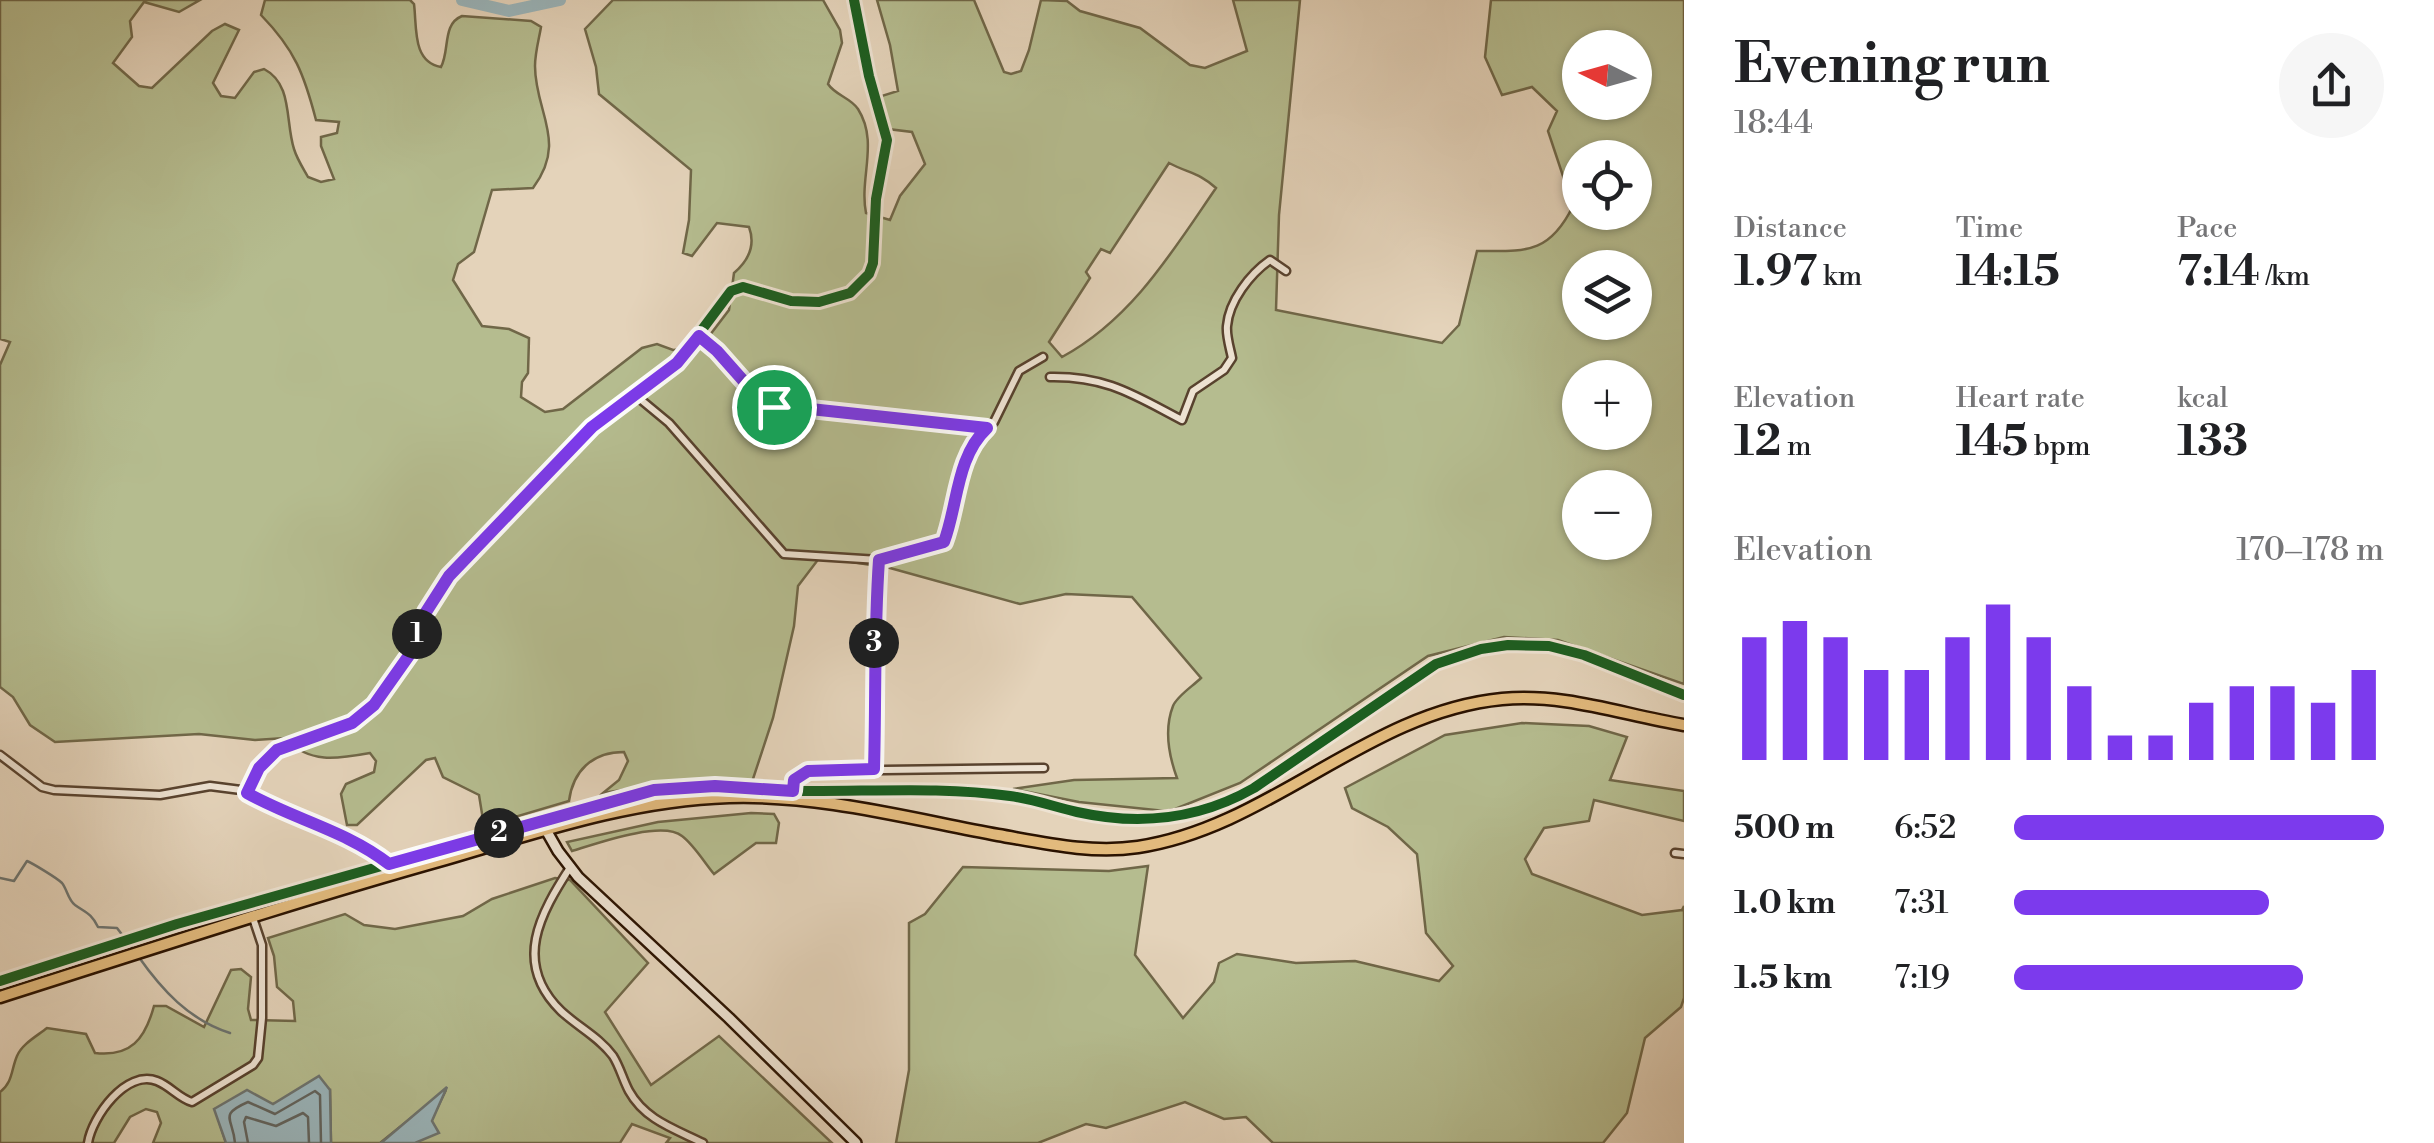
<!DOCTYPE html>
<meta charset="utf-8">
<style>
body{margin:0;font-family:"Libre Bodoni",serif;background:#f6f6f6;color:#202124;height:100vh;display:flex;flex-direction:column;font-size:38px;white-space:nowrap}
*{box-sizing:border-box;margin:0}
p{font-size:32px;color:#757577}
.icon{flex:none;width:55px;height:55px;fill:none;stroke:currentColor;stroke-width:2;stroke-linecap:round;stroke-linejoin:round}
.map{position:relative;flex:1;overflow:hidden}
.drawer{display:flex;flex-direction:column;background:#fff;width:750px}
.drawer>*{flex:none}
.needle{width:65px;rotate:275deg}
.controls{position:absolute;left:1562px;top:30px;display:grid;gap:20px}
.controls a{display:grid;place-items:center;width:90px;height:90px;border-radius:50%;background:#fff;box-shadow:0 2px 8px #0004;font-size:50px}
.pin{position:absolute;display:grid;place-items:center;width:85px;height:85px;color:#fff;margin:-42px;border:5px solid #fff;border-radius:50%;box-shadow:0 2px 10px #0007}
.km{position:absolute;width:50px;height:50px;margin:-25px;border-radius:50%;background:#222;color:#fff;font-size:28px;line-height:50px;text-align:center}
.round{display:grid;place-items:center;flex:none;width:105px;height:105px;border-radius:52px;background:#f6f6f6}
.summary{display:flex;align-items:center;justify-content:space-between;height:170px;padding:0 50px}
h1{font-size:55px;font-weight:700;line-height:75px}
.metrics{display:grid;grid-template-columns:repeat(3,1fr);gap:15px;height:170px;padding:10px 50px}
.metrics div{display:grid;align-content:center}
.metrics b{font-size:42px;font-weight:700}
.metrics small{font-size:28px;font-weight:400}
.metrics p{font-size:28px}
.chart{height:280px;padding:20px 50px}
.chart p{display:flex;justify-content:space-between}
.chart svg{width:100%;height:180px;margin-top:10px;stroke:#7c3aed;stroke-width:6}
ul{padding:0 50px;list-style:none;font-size:32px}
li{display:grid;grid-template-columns:160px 120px 1fr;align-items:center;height:75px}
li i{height:25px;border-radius:12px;background:#7c3aed}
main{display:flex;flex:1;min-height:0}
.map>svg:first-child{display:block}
.green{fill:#b5bc8f;stroke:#706748;stroke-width:2.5;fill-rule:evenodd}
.water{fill:#9ab5bb;stroke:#6d7470;stroke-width:2.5}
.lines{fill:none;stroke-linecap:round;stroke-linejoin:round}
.shore{stroke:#62645e;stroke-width:2.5}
.stream{stroke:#6d7470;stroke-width:2.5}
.river{stroke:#9ab5bb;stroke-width:12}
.street-casing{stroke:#58422e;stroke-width:11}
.secondary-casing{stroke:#2a1200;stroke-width:14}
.highway-casing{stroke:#2a1200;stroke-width:15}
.street{stroke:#ede2d2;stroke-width:6}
.secondary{stroke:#ede2d2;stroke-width:9}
.highway{stroke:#e2ba7d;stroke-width:10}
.cycleway-casing{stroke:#ede2d2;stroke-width:16}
.cycleway{stroke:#1b5e20;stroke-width:10}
.route-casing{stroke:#fff;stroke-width:20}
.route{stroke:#7c3aed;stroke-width:12}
</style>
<main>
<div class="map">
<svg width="1684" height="1143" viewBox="0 0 1684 1143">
<rect width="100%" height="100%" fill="#e4d3ba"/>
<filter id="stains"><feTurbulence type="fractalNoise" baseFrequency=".002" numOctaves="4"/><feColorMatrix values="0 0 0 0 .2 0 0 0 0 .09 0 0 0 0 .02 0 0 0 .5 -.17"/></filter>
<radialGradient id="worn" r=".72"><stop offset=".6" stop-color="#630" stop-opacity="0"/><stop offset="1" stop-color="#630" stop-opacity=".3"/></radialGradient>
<g class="green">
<path d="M0,0H200L179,12L144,2L130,21L132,37L113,63L139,86L152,88L212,31L225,24L239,30L213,83L221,96L235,98L254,72L264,69C293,84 285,121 294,149C297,159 303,168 308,177L321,182L334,179L321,146V137L337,133L339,122L316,120C304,74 295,50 261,15L265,0H410L414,4C417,27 412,62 441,67C450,50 442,24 462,16L531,21L541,27C539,39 535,53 535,66C535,113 568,141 533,188L492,190L474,252L458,264L453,280L482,326L509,329L529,338L528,373L522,382L521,397L545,412L563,409L642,348L657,344L673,350L700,348L729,310L734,273C748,261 756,246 749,227L717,223L692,256L683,253L689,220L691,170L599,94L596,67L585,29L613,0H823L840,30L842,43L828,84C835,95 851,98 858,109C879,142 859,178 866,213L890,220L900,196L925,164L912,132L880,128L872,99L898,91L890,45L877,0H974L1004,72L1011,74L1021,71L1029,50L1041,0L1067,1L1080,11L1140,28L1190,65L1205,68L1247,51L1233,0H1300L1279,215L1276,310L1442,343L1459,325L1477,251C1525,251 1549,255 1573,206L1548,131L1557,111L1532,87L1502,95L1485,57L1491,0H1684V684L1558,640L1504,637L1428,656L1240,783L1175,809L1165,811L1079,802L1013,789L1074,780L1177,778C1169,756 1164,729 1173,706C1177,696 1193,686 1201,678L1132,597L1066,594L1020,604L890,568L820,557L798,586L794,626L773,718L752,782L679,781L603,793L619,780L628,761L624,752C592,752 573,771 569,801L484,826L479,795L443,777L435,758L426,760L357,825H347L341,794L346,784L374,772L376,761L370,753C337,759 309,764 285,738L255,740L199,734L55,742L30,725L13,697L0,687V365L10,342L0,339ZM1580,48H1635V102H1580ZM1580,158H1635V212H1580ZM1169,163C1188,173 1200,173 1216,188C1172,252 1132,319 1062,357L1049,342L1090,278L1086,272L1101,249L1110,253ZM1580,268H1635V322H1580ZM1580,378H1635V432H1580ZM1580,488H1635V542H1580Z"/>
<polygon points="1522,723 1589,726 1627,737 1610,780 1684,791 1684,821 1594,800 1589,821 1544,828 1525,859 1532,874 1642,915 1682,910 1684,906 1684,998 1681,1007 1645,1038 1627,1113 1603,1143 1273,1143 1246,1117 1224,1119 1185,1102 1106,1128 1086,1124 1038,1143 896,1143 909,1070 909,923 925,914 963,867 1109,871 1148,866 1135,955 1183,1018 1214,982 1219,963 1237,954 1296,963 1355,961 1439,981 1453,966 1426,933 1417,854 1388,827 1352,808 1345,788 1445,735"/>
<path d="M751,813L774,814L779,823L776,843H756L714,874C704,862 694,845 682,836C662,820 595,844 572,851L567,842L658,822Z"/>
<path d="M555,878L570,880L648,963L605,1012L651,1085L719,1036L832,1143H666L670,1138L632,1124L620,1143H415L423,1137L446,1090L380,1143H331L330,1090L273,1104L215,1109L226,1143H153L161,1123L157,1112L146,1109L130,1117L114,1143H0V1092C13,1082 11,1070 17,1056C22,1044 37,1036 47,1028L86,1034L95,1053C131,1057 145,1039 154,1006H166L204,1027L231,970L241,969L251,977L248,1009L251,1020L295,1021L293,1001L277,987L274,956L268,938L345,914L364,925L395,929L463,916L492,899Z"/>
</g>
<g class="water">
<polygon points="319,1076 330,1090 331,1143 226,1143 214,1109 247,1090 273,1104"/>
<polygon points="447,1087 432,1121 439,1133 415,1143 381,1143"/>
</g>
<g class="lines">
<g class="shore">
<path d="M235,1143C233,1118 218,1115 248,1102L275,1114L315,1091L320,1095L321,1143"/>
<polyline points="248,1143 244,1122 246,1117 276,1126 303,1113 308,1117 309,1143"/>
</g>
<g class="stream">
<path d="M0,878L14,881L27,861C32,863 57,878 62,883C67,889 68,900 75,905C86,913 91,913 98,927L117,928L133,949"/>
<path d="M138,956C162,990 189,1020 230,1033"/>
</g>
<polyline class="river" points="462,0 509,11 560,0"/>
<defs>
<g id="street">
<polyline points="699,336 717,351 764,404 987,428"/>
<path d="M1050,377C1107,376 1134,395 1182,420L1193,391L1224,370L1232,358C1230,348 1226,336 1227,326C1229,301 1250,274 1270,260L1286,271"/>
<polyline points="634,394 669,423 784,554 879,560 944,542 953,500 975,442 994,422 1019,371 1043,357"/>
<polyline points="0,755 42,787 54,790 160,795 210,786 241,790 314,825 365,845 389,864 394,873"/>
<path d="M874,769C876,699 874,630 879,560"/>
<polyline points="247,793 259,768 277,751 351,723 374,705 411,655 426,612 449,576 592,427 677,363 731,291 743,287 791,301 819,302 850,293 869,274 873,263 876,199 887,140 869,76 854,0"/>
<polyline points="792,800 794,780 808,771 1044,768"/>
<polyline points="1675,853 1684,854"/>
<path d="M571,866C540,914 512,963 561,1011C578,1027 599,1037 613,1056C620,1067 623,1080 629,1091C645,1120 675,1129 703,1143"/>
<path d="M88,1143C92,1117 126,1069 157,1081C170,1086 179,1098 192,1102L253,1065L258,1058L262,1018V945L253,918"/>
</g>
<polyline id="secondary" points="546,830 558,851 578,877 729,1018 856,1143"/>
<path id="highway" d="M0,997C148,950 296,901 446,859C538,832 631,800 729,797C818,794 911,819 998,835C1044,843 1091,854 1138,847C1271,827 1367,712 1502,699C1565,693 1623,715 1684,725"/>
</defs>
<use href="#street" class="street-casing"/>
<use href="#secondary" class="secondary-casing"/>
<use href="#highway" class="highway-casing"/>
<use href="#street" class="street"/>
<use href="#secondary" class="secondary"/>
<use href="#highway" class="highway"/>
<defs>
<g id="cycleway">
<polyline points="247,793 259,768 277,751 351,723 374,705 411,655 426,612 449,576 592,427 677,363 731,291 743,287 791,301 819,302 850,293 869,274 873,263 876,199 887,140 869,76 854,0"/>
<path d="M0,981L177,924L628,796C690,783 734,789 796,791C867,792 940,786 1010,796C1033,799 1055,807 1077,812C1140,826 1198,820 1254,788L1436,664L1481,649L1508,645L1549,646L1584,655L1684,695"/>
</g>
</defs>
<use href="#cycleway" class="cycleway-casing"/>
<use href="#cycleway" class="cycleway"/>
</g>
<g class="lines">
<defs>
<path id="route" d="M699,336L717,351L764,404L987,428C956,457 958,505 944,542L879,560C874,630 876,699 874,769L808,771L794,780L793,791L715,786L654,790L389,864C347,831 293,819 247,793L259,768L277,750L352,723L374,705L410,654L426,612L449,576L592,427L677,363Z"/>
</defs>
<use href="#route" class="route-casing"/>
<use href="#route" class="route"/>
</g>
<rect width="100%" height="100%" filter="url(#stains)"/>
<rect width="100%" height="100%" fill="url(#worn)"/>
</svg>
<div class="controls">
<a><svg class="needle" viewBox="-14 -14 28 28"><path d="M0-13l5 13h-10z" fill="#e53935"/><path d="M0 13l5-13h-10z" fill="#757577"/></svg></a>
<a><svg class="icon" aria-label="locate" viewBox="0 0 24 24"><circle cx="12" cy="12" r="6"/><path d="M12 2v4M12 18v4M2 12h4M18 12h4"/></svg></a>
<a><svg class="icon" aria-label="layers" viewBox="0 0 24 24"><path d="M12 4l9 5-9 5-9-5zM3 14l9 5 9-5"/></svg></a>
<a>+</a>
<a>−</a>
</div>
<div class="pin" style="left:774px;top:407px;background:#1e9e55"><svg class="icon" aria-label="arrive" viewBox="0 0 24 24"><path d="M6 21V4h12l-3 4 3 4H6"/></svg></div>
<b class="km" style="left:417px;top:634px">1</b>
<b class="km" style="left:499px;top:833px">2</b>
<b class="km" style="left:874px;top:643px">3</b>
</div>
<section class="drawer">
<div class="summary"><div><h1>Evening run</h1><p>18:44</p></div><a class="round"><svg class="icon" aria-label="share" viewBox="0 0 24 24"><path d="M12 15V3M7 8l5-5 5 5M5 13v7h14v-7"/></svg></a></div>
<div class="metrics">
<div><p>Distance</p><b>1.97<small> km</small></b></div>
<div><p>Time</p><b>14:15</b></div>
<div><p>Pace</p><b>7:14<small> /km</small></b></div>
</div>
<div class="metrics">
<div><p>Elevation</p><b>12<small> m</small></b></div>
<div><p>Heart rate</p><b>145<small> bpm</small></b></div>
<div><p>kcal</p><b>133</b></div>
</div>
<div class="chart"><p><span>Elevation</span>170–178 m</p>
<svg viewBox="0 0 160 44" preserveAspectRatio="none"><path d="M5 44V14M15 44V10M25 44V14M35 44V22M45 44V22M55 44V14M65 44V6M75 44V14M85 44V26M95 44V38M105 44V38M115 44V30M125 44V26M135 44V26M145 44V30M155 44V22"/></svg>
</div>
<ul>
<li><b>500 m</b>6:52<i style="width:100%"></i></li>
<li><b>1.0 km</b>7:31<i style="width:69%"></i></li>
<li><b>1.5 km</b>7:19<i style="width:78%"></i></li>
</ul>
</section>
</main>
